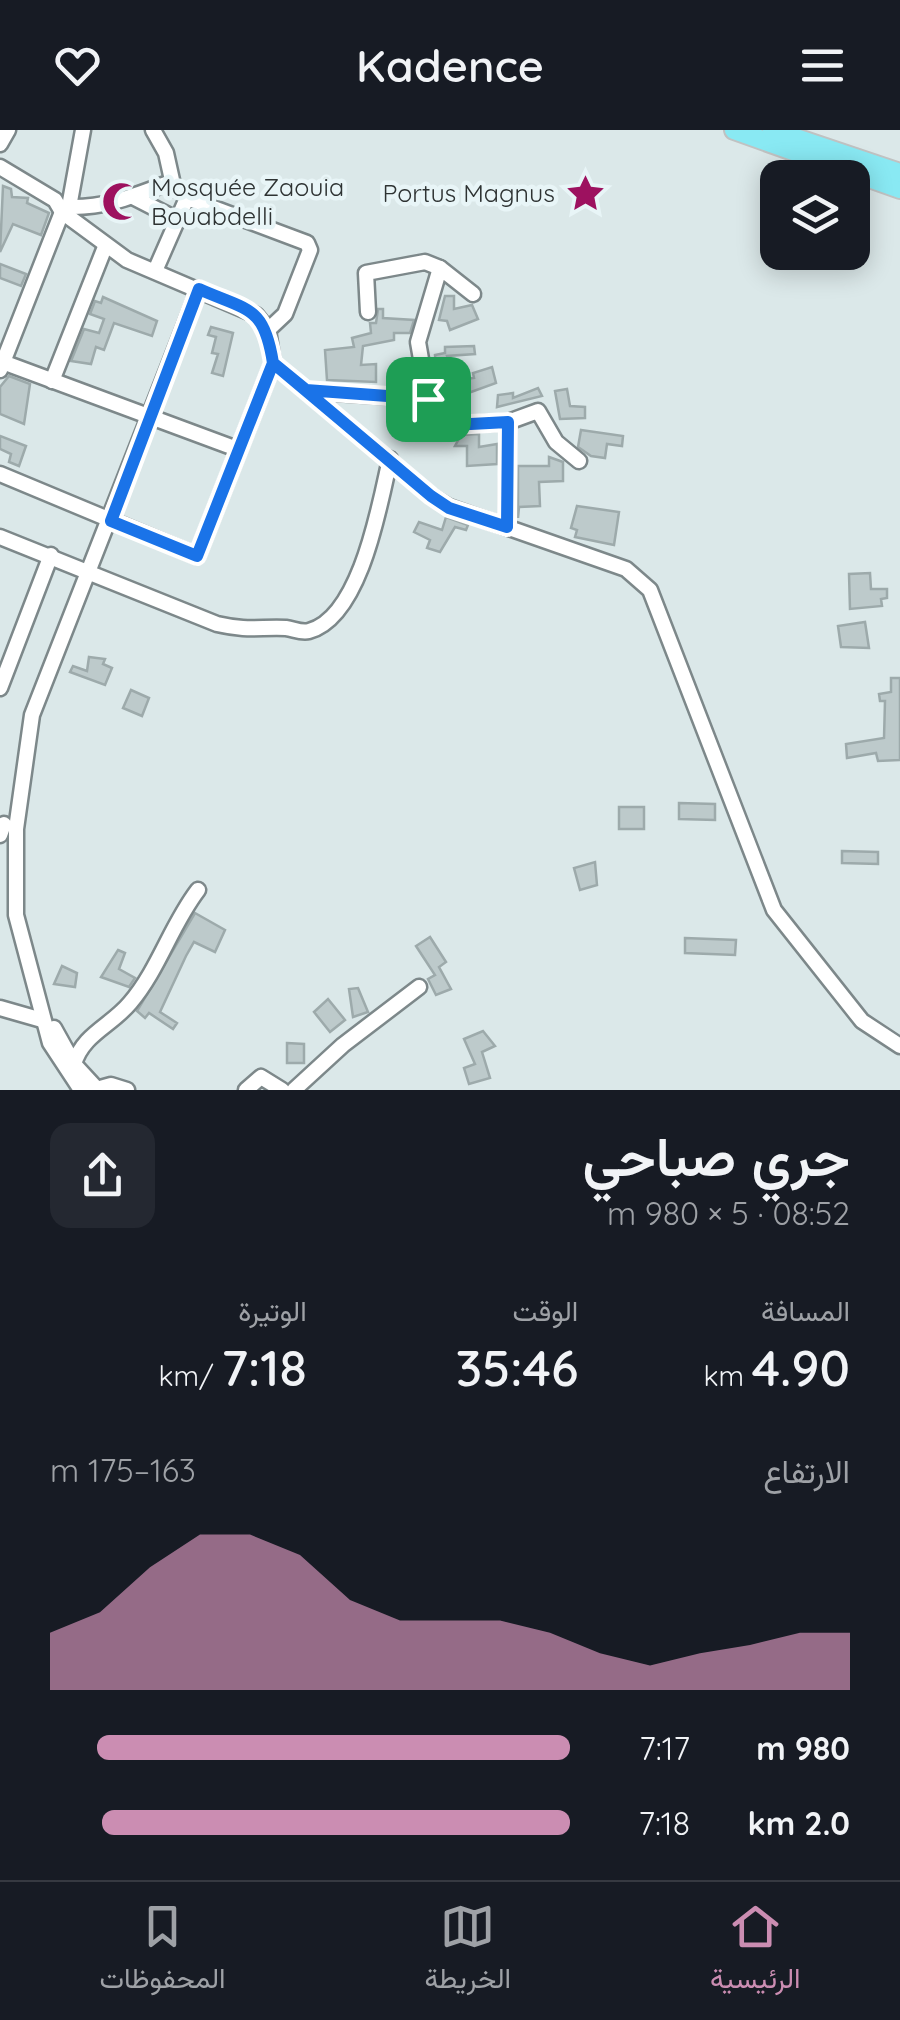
<!DOCTYPE html>
<html lang="ar">
<meta charset="utf-8">
<style>
body{margin:0;font-family:Quicksand,Vazirmatn,sans-serif;background:#242831;color:#f1f3f6;direction:rtl;height:100vh;display:flex;flex-direction:column;font-size:38px;white-space:nowrap}
*{box-sizing:border-box;margin:0}
p{font-size:32px;color:#9ea1a6}
.icon{flex:none;width:55px;height:55px;fill:none;stroke:currentColor;stroke-width:2;stroke-linecap:round;stroke-linejoin:round}
.map{position:relative;height:960px;overflow:hidden;direction:ltr}
.side{display:flex;flex-direction:column;background:#171b24;flex:1}
.side>*{flex:none}
.tools{position:absolute;left:760px;top:30px;display:grid;gap:20px}
.tools a{display:grid;place-items:center;width:110px;height:110px;border-radius:20px;background:#171b24;box-shadow:0 5px 25px #0003;font-size:50px}
.pin{position:absolute;display:grid;place-items:center;width:85px;height:85px;color:#fff;margin:-42px;border-radius:20px;box-shadow:0 5px 15px #0006}
.round{display:grid;place-items:center;flex:none;width:105px;height:105px;border-radius:20px;background:#242831}
.head{display:flex;align-items:center;justify-content:space-between;height:170px;padding:0 50px}
h1{font-size:55px;font-weight:600;line-height:75px}
.figures{display:grid;grid-template-columns:repeat(3,1fr);gap:15px;height:170px;padding:10px 50px}
.figures div{display:grid;align-content:center}
.figures b{font-size:50px;font-weight:600}
.figures small{font-size:28px;font-weight:400}
.figures p{font-size:28px}
.chart{height:280px;padding:20px 50px}
.chart p{display:flex;justify-content:space-between}
.chart svg{width:100%;height:180px;margin-top:10px;fill:#cb8db2;opacity:.7}
ul{padding:0 50px;list-style:none;font-size:32px}
li{display:grid;grid-template-columns:160px 120px 1fr;align-items:center;height:75px}
li i{height:25px;border-radius:12px;background:#cb8db2}
header{display:flex;justify-content:space-between;align-items:center;height:130px;padding:0 50px;background:#171b24;font-size:45px;font-weight:600}
.tab-bar{display:flex;justify-content:space-around;align-items:center;height:140px;border-top:2px solid #363941;background:#171b24;font-size:28px;color:#9ea1a6}
.tab-bar a{display:grid;justify-items:center;gap:5px}
.tab-bar .on{color:#cb8db2}
.map>svg:first-child{display:block}
.building{fill:#bdcacb;stroke:#9daaab;stroke-width:2.5}
.lines{fill:none;stroke-linecap:round;stroke-linejoin:round}
.minor-casing{stroke:#7d888a;stroke-width:19}
.major-casing{stroke:#c0c2c2;stroke-width:22}
.minor{stroke:#fff;stroke-width:14}
.major{stroke:#89e9f3;stroke-width:18}
.route-casing{stroke:#fff;stroke-width:20}
.route{stroke:#1a73e8;stroke-width:12}
.labels{text-anchor:middle;stroke-width:9;stroke-linejoin:round;paint-order:stroke}
.poi-label{font-size:25px;fill:#2e3333;stroke:#e8f5f7;text-anchor:start}
</style>
<header><svg class="icon" aria-label="menu" viewBox="0 0 24 24"><path d="M4 6h16M4 12h16M4 18h16"/></svg>Kadence<svg class="icon" aria-label="heart" viewBox="0 0 24 24"><path d="M12 20l-8-8c-3-5 5-10 8-4 3-6 11-1 8 4z"/></svg></header>
<div class="map">
<svg width="900" height="960" viewBox="0 0 900 960">
<rect width="100%" height="100%" fill="#dbe8e9"/>
<g class="building">
<polygon points="3,56 11,59 12,67 28,68 27,73 49,83 41,105 13,94 0,122"/>
<polygon points="0,134 26,144 21,156 0,148"/>
<polygon points="445,166 454,166 454,179 472,175 478,189 450,200 447,191 439,190"/>
<polygon points="103,167 157,191 152,206 114,193 104,220 96,217 91,234 71,231 84,199 99,203 104,189 90,184 95,171 101,173"/>
<polygon points="378,179 383,179 383,188 414,190 410,203 394,203 394,210 363,216 361,235 376,234 376,252 327,250 325,220 354,217 352,208 371,203 370,193 376,193"/>
<polygon points="211,197 233,203 223,246 212,243 218,224 212,223 216,207 208,205"/>
<polygon points="474,216 475,224 447,226 454,248 438,254 435,225 445,223 445,217"/>
<polygon points="492,237 496,253 460,266 457,250 474,248 473,243"/>
<polygon points="9,246 30,254 24,294 0,284 0,257"/>
<polygon points="538,258 542,266 497,277 498,265 513,263 513,268"/>
<polygon points="567,259 570,276 585,277 585,288 560,289 555,261"/>
<polygon points="581,300 623,306 622,316 607,314 605,328 591,326 578,317"/>
<polygon points="479,304 479,317 497,314 497,334 467,336 467,316 455,316 461,305"/>
<polygon points="0,306 26,316 19,336 9,332 11,324 0,319"/>
<polygon points="549,327 563,332 563,351 539,352 540,376 519,377 518,388 518,336 549,336"/>
<polygon points="577,376 619,382 614,415 575,407 577,400 571,398"/>
<polygon points="446,387 468,395 466,400 455,397 440,422 427,418 430,410 414,402 419,392 442,400"/>
<polygon points="870,443 871,459 887,459 887,468 881,469 882,476 850,479 849,444"/>
<polygon points="865,492 869,518 841,517 838,496"/>
<polygon points="89,527 105,529 103,534 112,538 105,555 70,542 73,536 87,541"/>
<polygon points="891,548 900,548 900,630 878,631 876,623 847,628 846,614 884,608 885,571 880,571 879,564 891,562"/>
<polygon points="131,560 149,568 142,586 123,578"/>
<polygon points="679,673 715,674 715,690 679,689"/>
<rect x="619" y="677" width="25" height="22"/>
<polygon points="842,721 878,722 878,734 842,733"/>
<polygon points="595,732 597,755 580,760 574,738"/>
<polygon points="195,783 225,800 215,822 194,812 186,826 160,882 177,893 173,899 149,883 145,888 137,881"/>
<polygon points="430,807 446,832 439,837 451,859 436,865 428,849 435,845 416,816"/>
<polygon points="685,808 736,810 735,825 685,823"/>
<polygon points="118,820 125,823 119,839 135,848 129,857 101,847"/>
<polygon points="62,836 77,843 75,857 54,854"/>
<polygon points="358,858 368,882 353,887 349,859"/>
<polygon points="328,869 345,890 330,902 314,882"/>
<polygon points="483,901 495,916 482,922 490,948 469,954 464,938 475,934 464,909"/>
<polygon points="287,913 304,914 304,933 287,933"/>
</g>
<g class="lines">
<defs>
<g id="minor">
<polyline points="153,0 166,23 174,59"/>
<polyline points="0,14 8,0"/>
<polyline points="0,37 55,70 62,82 127,130 256,185 268,200 273,233 431,366 449,377 626,439 650,460 774,780 862,891 900,916"/>
<polyline points="135,68 176,89"/>
<path d="M69,77C107,78 136,65 171,52"/>
<polyline points="155,141 187,68 307,113 310,120 285,184 268,200"/>
<polyline points="368,182 366,143 425,132 440,138"/>
<polyline points="0,231 237,319"/>
<polyline points="0,240 62,82 69,77 83,0"/>
<polyline points="52,251 105,117"/>
<polyline points="306,261 428,269 439,275 452,295 508,292 507,397"/>
<polyline points="428,269 418,212 440,138 473,164"/>
<polyline points="508,292 538,281 556,312 579,331"/>
<polyline points="0,344 197,426 273,233"/>
<path d="M0,407L217,494C248,501 258,497 286,498C294,499 301,503 309,501C361,487 380,373 390,329"/>
<polyline points="0,558 51,425"/>
<polyline points="0,705 4,694"/>
<polyline points="0,878 42,890"/>
<polyline points="54,898 74,934 98,960"/>
<path d="M74,934C83,904 111,896 130,873C159,839 171,795 198,760"/>
<polyline points="81,960 50,913 16,785 16,699 32,585 199,159"/>
<polyline points="93,960 111,955 127,960"/>
<polyline points="246,960 261,947 282,960"/>
<polyline points="294,960 343,915 419,857"/>
</g>
<g id="major">
<polyline points="734,0 900,59"/>
<polyline points="772,0 900,43"/>
</g>
</defs>
<use href="#minor" class="minor-casing"/>
<use href="#major" class="major-casing"/>
<use href="#minor" class="minor"/>
<use href="#major" class="major"/>
</g>
<g class="lines">
<defs>
<path id="route" d="M428,269L306,260L273,233L197,426L111,391L199,159C248,181 264,175 273,233L431,366L449,378L507,397L508,292L452,295L439,275L428,269"/>
</defs>
<use href="#route" class="route-casing"/>
<use href="#route" class="route"/>
</g>
<defs>
<symbol id="sight-bare" viewBox="-9 -9 18 18"><path d="M0-6L1.8-2.2L6-1.7L2.9 1.2L3.7 5.4L0 3.3L-3.7 5.4L-2.9 1.2L-6-1.7L-1.8-2.2Z" fill="#9d115f" stroke="#e8f5f7" stroke-width="2.5" paint-order="stroke"/></symbol>
<symbol id="mosque-bare" viewBox="-9 -9 18 18"><path d="M3.5-4.9A6 6 0 1 0 3.5 4.9A5 5 0 1 1 3.5-4.9Z" fill="#9d115f" stroke="#e8f5f7" stroke-width="2.5" paint-order="stroke"/></symbol>
</defs>
<g fill-rule="evenodd">
<use href="#sight-bare" x="558" y="36" width="55" height="55"/>
<use href="#mosque-bare" x="94" y="44" width="55" height="55"/>
</g>
<g class="labels">
<g class="poi-label">
<text x="151" y="66">Mosquée Zaouia<tspan x="151" dy="29">Bouabdelli</tspan></text>
<text x="555" y="72" text-anchor="end">Portus Magnus</text>
</g>
</g>
</svg>
<div class="tools">
<a><svg class="icon" aria-label="layers" viewBox="0 0 24 24"><path d="M12 4l9 5-9 5-9-5zM3 14l9 5 9-5"/></svg></a>
</div>
<div class="pin" style="left:428px;top:269px;background:#1e9e55"><svg class="icon" aria-label="arrive" viewBox="0 0 24 24"><path d="M6 21V4h12l-3 4 3 4H6"/></svg></div>
</div>
<section class="side">
<div class="head"><div><h1>جري صباحي</h1><p>08:52 · 5 × 980 m</p></div><a class="round"><svg class="icon" aria-label="share" viewBox="0 0 24 24"><path d="M12 15V3M7 8l5-5 5 5M5 13v7h14v-7"/></svg></a></div>
<div class="figures">
<div><p>المسافة</p><b>4.90<small> km</small></b></div>
<div><p>الوقت</p><b>35:46</b></div>
<div><p>الوتيرة</p><b>7:18<small> /km</small></b></div>
</div>
<div class="chart"><p><span>الارتفاع</span>163–175 m</p>
<svg viewBox="0 0 160 44" preserveAspectRatio="none"><path d="M0 44V30L10 25L20 14L30 6L40 6L50 11L60 22L70 27L80 27L90 27L100 30L110 35L120 38L130 35L140 33L150 30L160 30V44z"/></svg>
</div>
<ul>
<li><b>980 m</b>7:17<i style="width:91%"></i></li>
<li><b>2.0 km</b>7:18<i style="width:90%"></i></li>
</ul>
</section>
<nav class="tab-bar">
<a class="on"><svg class="icon" aria-label="home" viewBox="0 0 24 24"><path d="M3 11l9-7 9 7M6 9v11h12V9"/></svg>الرئيسية</a>
<a><svg class="icon" aria-label="map" viewBox="0 0 24 24"><path d="M3 6l6-2 6 2 6-2v14l-6 2-6-2-6 2zM9 4v14M15 6v14"/></svg>الخريطة</a>
<a><svg class="icon" aria-label="saved" viewBox="0 0 24 24"><path d="M7 4h10v16l-5-4-5 4z"/></svg>المحفوظات</a>
</nav>
